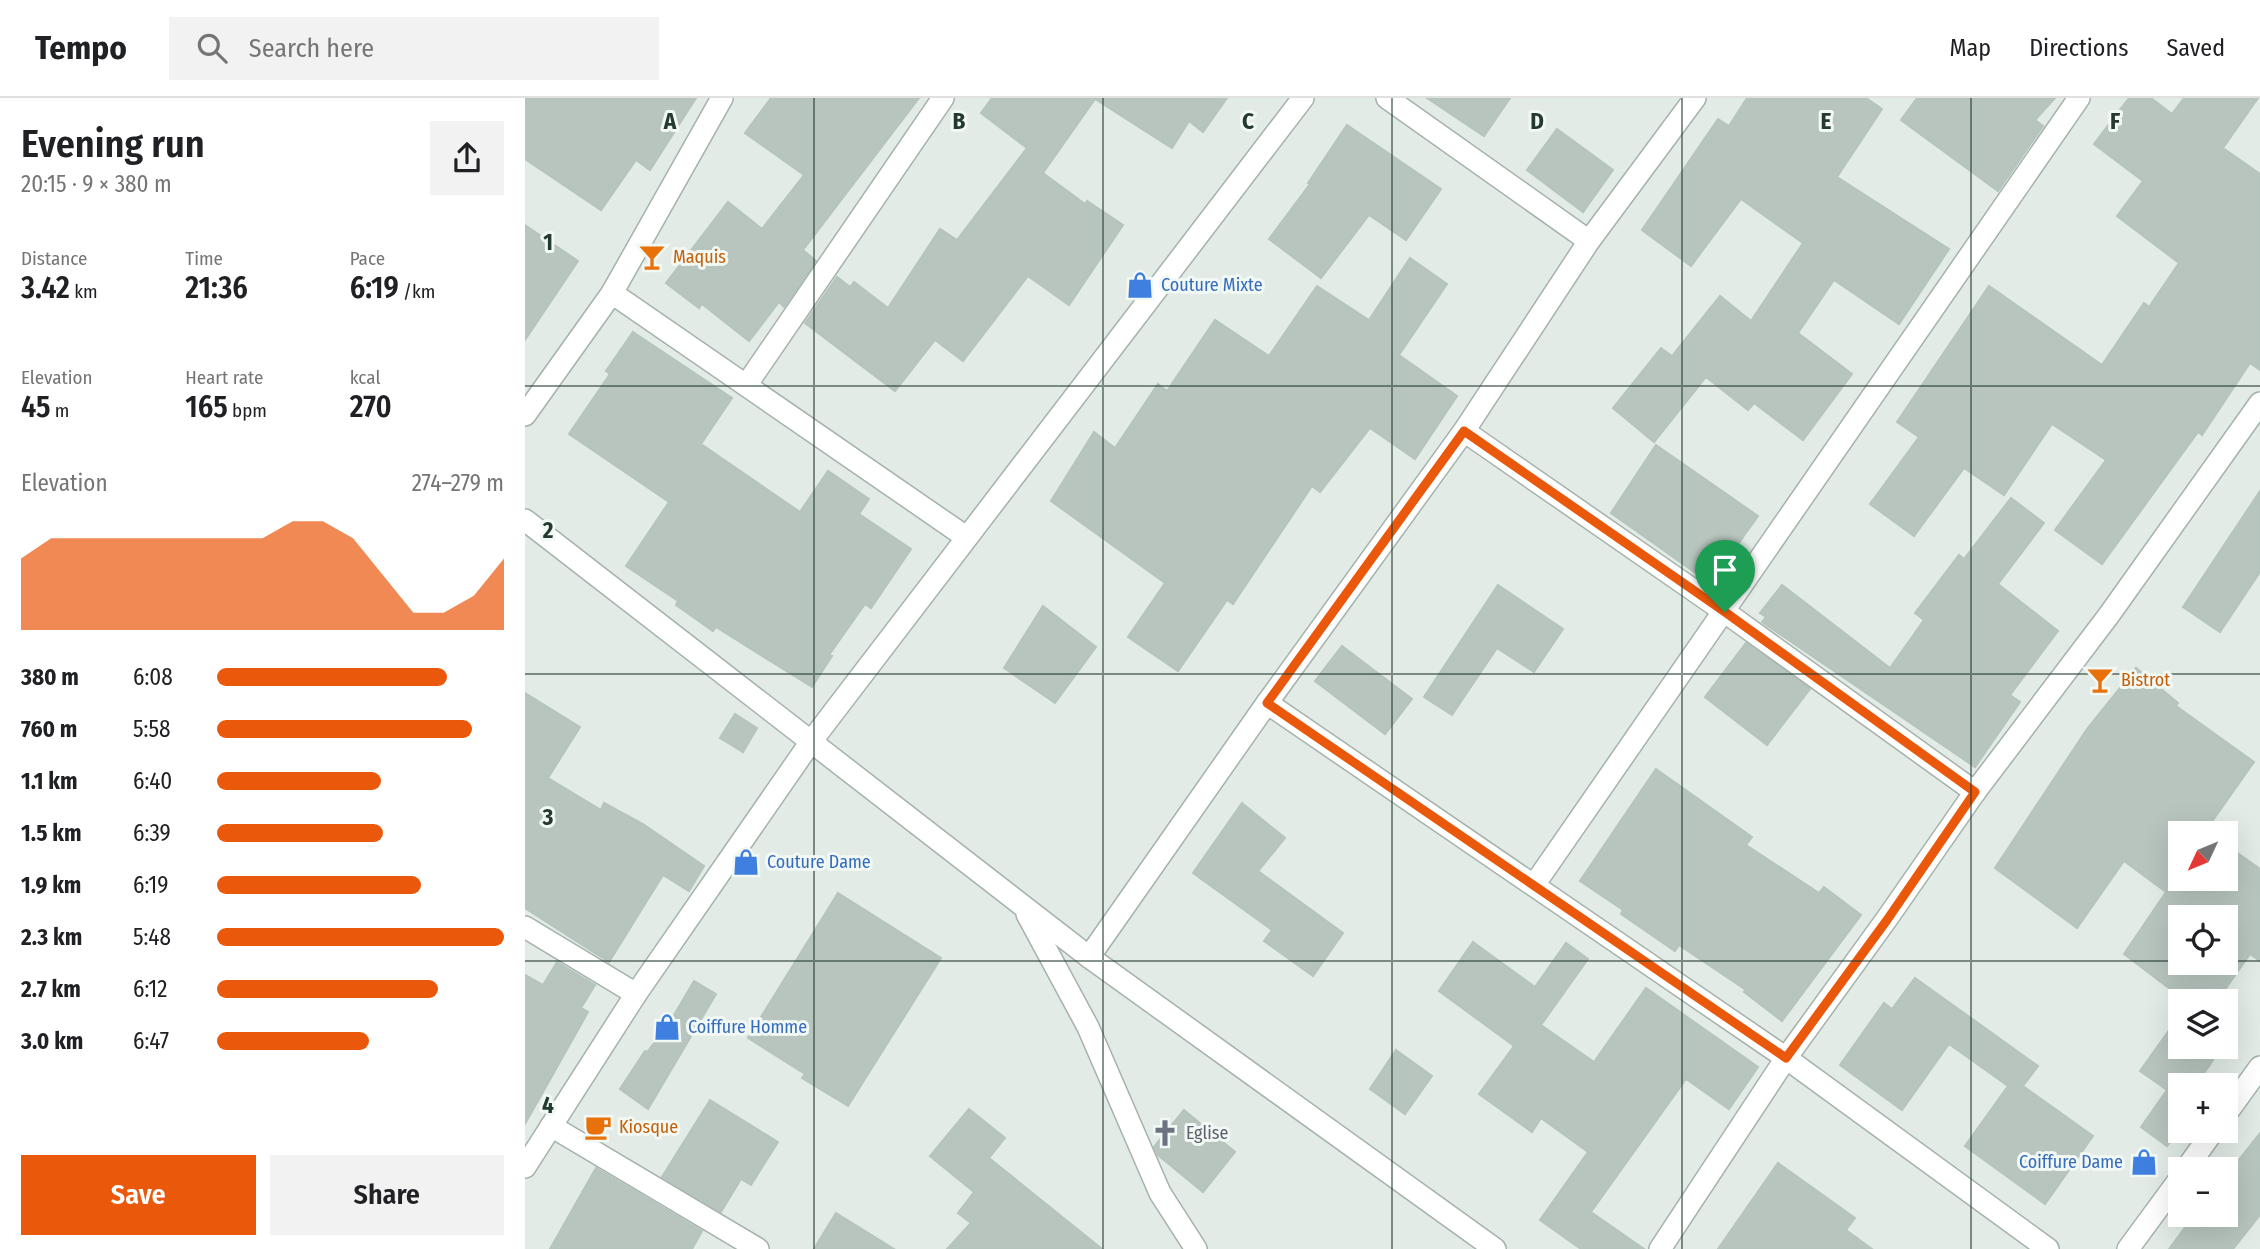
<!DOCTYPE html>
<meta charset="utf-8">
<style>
body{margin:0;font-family:"Fira Sans Condensed",sans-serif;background:#f2f2f2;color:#202124;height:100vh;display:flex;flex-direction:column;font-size:26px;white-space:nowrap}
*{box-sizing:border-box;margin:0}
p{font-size:23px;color:#757577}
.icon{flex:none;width:38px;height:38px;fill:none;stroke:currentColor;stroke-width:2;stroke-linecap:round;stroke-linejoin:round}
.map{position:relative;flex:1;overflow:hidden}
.panel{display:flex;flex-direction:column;background:#fff;width:525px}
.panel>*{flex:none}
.needle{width:46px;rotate:226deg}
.tools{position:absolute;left:1643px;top:723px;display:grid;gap:14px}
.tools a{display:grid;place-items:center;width:70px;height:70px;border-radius:0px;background:#fff;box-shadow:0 7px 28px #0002;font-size:35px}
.pin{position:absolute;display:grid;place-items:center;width:60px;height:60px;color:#fff;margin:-72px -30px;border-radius:50% 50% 50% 0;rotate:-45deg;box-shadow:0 0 7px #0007}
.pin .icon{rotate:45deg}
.round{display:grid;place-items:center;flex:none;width:74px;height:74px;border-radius:0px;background:#f2f2f2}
.headline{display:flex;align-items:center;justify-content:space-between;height:119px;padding:0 21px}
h1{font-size:38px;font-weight:600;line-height:52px}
.figures{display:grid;grid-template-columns:repeat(3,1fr);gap:10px;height:119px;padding:7px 21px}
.figures div{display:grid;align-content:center}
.figures b{font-size:30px;font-weight:600}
.figures small{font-size:19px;font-weight:400}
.figures p{font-size:19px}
.chart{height:196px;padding:14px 21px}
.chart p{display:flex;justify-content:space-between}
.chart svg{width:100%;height:126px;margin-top:7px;fill:#ea580c;opacity:.7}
.action{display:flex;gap:14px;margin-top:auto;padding:14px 21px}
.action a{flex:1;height:80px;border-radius:0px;background:#ea580c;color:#fff;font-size:28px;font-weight:600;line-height:80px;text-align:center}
.action a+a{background:#f2f2f2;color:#202124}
ul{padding:0 21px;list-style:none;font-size:23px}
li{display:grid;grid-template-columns:112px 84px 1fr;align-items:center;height:52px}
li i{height:18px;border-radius:9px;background:#ea580c}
header{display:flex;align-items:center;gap:42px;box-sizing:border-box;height:98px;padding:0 35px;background:#fff;border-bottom:2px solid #e0e0e0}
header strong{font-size:33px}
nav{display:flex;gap:38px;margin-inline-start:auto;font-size:24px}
.search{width:490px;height:63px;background:#f2f2f2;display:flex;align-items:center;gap:18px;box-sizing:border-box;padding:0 24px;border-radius:0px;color:#757577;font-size:26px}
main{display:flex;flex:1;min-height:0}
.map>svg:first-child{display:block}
.building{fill:#b7c5be;stroke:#b5c4bc;stroke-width:2;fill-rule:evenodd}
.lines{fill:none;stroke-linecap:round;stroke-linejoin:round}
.minor-casing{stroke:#a5b2ac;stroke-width:24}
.minor{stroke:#fff;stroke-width:21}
.route-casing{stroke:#fff;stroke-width:14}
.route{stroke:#ea580c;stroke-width:9}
.grid{fill:none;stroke:#243a31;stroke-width:2;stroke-opacity:0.55}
.labels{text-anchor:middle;stroke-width:6;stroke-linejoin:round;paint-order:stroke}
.food-label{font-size:18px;fill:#c56008;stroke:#f2f8f4;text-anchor:start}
.shop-label{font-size:18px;fill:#366cbe;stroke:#f2f8f4;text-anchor:start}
.worship-label{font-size:18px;fill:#5b616d;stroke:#f2f8f4;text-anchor:start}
.grid-label{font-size:23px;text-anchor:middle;font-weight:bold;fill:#243a31;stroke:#f2f8f4;stroke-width:6;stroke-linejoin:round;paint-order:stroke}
</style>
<header>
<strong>Tempo</strong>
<div class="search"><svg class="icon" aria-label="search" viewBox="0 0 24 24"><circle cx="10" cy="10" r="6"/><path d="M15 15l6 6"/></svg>Search here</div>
<nav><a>Map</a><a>Directions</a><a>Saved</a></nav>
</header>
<main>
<section class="panel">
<div class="headline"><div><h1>Evening run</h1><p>20:15 · 9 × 380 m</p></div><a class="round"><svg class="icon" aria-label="share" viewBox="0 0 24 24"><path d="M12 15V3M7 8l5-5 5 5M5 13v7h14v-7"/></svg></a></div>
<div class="figures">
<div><p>Distance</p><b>3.42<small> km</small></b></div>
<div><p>Time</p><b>21:36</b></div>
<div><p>Pace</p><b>6:19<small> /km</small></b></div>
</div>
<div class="figures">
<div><p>Elevation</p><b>45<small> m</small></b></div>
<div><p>Heart rate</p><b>165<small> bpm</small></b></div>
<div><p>kcal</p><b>270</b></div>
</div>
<div class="chart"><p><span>Elevation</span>274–279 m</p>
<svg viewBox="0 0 160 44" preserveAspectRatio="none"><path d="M0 44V19L10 12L20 12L30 12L40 12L50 12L60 12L70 12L80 12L90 6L100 6L110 12L120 25L130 38L140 38L150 32L160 19V44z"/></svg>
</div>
<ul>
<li><b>380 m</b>6:08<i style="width:80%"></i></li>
<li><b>760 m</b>5:58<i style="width:89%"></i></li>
<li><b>1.1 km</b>6:40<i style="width:57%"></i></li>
<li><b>1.5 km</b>6:39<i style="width:58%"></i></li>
<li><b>1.9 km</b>6:19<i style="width:71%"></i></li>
<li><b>2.3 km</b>5:48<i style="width:100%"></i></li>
<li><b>2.7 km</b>6:12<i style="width:77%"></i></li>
<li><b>3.0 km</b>6:47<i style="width:53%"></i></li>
</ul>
<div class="action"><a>Save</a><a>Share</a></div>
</section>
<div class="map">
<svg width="1735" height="1151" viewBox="0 0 1735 1151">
<rect width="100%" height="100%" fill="#e2ebe6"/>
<g class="building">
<polygon points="0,0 171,0 125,72 111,62 76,112 0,61"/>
<polygon points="246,0 394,0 278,152 291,163 259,209 254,204 224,243 177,206 174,210 141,185 203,104 237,131 279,77 220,35"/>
<polygon points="467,0 702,0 678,34 664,23 647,50 570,1 518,75 560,106 562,103 598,127 544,207 503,178 438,263 410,242 370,293 280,225 312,179 325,189 329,184 363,210 415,131 432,142 502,50 456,15"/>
<polygon points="902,0 985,0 959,38"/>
<polygon points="1222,0 1341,0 1357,11 1312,79 1424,151 1374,226 1309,182 1273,235 1327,276 1278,342 1229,305 1223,312 1181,279 1129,344 1088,310 1136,250 1147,258 1195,198 1226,223 1278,145 1216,101 1166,168 1117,132 1193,21 1204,28"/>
<polygon points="1392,0 1530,0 1510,22 1518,28 1473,93 1376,22"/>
<polygon points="1604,0 1626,0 1647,16 1659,0 1733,0 1698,50 1735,76 1735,272 1725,265 1677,337 1673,334 1577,466 1530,432 1581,362 1527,326 1479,397 1439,370 1389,438 1345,406 1394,339 1372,324 1464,188 1577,267 1619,205 1624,209 1654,165 1592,118 1618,83 1569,46"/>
<polygon points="822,27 916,91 881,142 844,117 796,180 744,141 785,86 783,85"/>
<polygon points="1032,31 1088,72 1058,114 1002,72"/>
<polygon points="0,127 53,163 0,242"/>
<polygon points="885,160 922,186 874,257 932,298 890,361 845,330 795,394 787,388 708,506 702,502 653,573 603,539 640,485 526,403 569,334 590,350 633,286 642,293 690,222 744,258 792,188 844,222"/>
<polygon points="108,234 207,300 176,346 275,414 303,373 344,401 334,416 386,451 346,510 340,506 304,557 307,558 287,589 191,529 188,533 151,507 153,503 101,468 144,404 44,336 85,276 81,273"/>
<polygon points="1131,347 1233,418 1185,485 1086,415"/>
<polygon points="1735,393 1735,474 1695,534 1658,509"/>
<polygon points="1486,400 1519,425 1473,486 1533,533 1485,597 1495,604 1450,669 1237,524 1241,519 1235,515 1257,487 1365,570 1399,522 1390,515 1434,457 1439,461"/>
<polygon points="973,487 1038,531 1009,574 972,550 927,617 899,599"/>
<polygon points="518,508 571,549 530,605 479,570"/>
<polygon points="1221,545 1285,591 1242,647 1180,599"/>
<polygon points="817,548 887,601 860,636 790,583"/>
<path d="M1611,570L1653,605L1651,608L1729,664L1681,732L1685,735H1656V780H1701V747L1735,771V863L1725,856L1692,903H1661L1599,856L1641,794L1599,763L1552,830L1470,770L1562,631ZM1656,819H1701V864H1656Z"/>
<polygon points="0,595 55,629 23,680 76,712 79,705 118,726 179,768 164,793 138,777 84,864 0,810"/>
<polygon points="210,616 232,630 218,654 195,640"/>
<polygon points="1131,671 1227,739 1221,747 1294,795 1299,789 1336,817 1257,923 1219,894 1221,892 1154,847 1150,853 1096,816 1098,812 1055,783"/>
<polygon points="717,705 760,740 733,773 818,835 788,878 739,843 747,832 668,775"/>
<polygon points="313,795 416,860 323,1008 277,980 280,976 223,940"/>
<polygon points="948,844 1010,889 1041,845 1063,861 1016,927 1069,964 1121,890 1233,969 1204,1011 1161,981 1066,1114 1119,1151 1056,1151 1015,1122 1063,1054 1016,1020 1007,1034 954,996 989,948 914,893"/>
<polygon points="32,864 70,887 56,910 63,914 0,1026 0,877 18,887"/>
<polygon points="1390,880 1513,968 1498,988 1568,1038 1520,1106 1440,1048 1483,988 1424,946 1377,1012 1315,967 1359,905 1367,911"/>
<polygon points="169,883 191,896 123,1011 95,991 120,953 122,954 142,929"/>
<polygon points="1645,931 1656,939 1656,948 1669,948 1688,962 1671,987 1656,987 1656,1029 1642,1048 1616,1029 1642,992 1615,973"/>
<polygon points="871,952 907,978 880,1016 845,991"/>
<polygon points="185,1002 253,1044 226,1087 216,1081 196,1114 137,1079"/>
<polygon points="444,1011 480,1040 464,1060 577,1151 422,1151 446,1125 433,1115 449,1094 405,1058"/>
<polygon points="659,1012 710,1054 678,1094 633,1057 629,1049"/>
<polygon points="1735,1035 1735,1117 1708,1151 1644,1151 1670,1116 1701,1116 1701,1078"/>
<polygon points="1253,1065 1330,1120 1321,1132 1347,1151 1193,1151"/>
<polygon points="71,1070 177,1133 167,1151 25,1151"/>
<polygon points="311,1115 369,1151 289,1151"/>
</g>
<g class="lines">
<defs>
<g id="minor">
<polyline points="862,0 1064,143"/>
<polyline points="87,195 441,439"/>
<polyline points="222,286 418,0"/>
<polyline points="0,317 87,195 197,0"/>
<polyline points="939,333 1200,514 1450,694"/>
<polyline points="0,422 564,859 970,1151"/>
<polyline points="742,605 1261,960 1523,1151"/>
<polyline points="1009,787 1554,0"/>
<polyline points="502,816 563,929 635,1095 671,1151"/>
<polyline points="0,829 111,896"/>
<polyline points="564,859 742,605 939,333 1064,143 1170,0"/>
<polyline points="1701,1016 1735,969"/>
<polyline points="26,1028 233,1151"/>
<polyline points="0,1069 111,896 285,645 778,0"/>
<polyline points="1661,1071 1689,1032"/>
<polyline points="1135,1151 1261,960 1361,822 1450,694 1584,517 1735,305"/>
<polyline points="1603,1151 1656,1079"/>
</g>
</defs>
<use href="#minor" class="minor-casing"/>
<use href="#minor" class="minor"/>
</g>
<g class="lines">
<defs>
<polygon id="route" points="939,333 1200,514 1450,694 1362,822 1261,960 742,605"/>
</defs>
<use href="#route" class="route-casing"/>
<use href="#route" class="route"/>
</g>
<path class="grid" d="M289,0V1151M578,0V1151M867,0V1151M1157,0V1151M1446,0V1151M0,288H1735M0,576H1735M0,863H1656M1701,863H1735"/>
<defs>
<symbol id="bar-bare" viewBox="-9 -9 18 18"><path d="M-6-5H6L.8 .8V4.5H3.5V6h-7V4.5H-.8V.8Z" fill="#e8710a" stroke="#f2f8f4" stroke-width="2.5" paint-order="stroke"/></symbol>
<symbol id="shop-bare" viewBox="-9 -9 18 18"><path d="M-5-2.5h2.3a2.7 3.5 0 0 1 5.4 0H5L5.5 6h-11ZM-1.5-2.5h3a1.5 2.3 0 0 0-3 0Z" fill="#3f7fe0" stroke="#f2f8f4" stroke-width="2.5" paint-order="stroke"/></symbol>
<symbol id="cafe-bare" viewBox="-9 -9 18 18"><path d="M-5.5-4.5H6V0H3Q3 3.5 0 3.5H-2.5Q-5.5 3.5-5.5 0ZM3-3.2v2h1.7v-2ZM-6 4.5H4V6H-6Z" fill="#e8710a" stroke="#f2f8f4" stroke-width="2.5" paint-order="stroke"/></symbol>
<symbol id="church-bare" viewBox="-9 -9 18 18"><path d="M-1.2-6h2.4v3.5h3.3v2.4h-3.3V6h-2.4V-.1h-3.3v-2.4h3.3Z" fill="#6b7280" stroke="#f2f8f4" stroke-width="2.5" paint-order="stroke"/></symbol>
</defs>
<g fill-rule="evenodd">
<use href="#bar-bare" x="108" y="140" width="38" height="38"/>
<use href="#shop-bare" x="596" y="168" width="38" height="38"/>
<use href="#bar-bare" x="1556" y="563" width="38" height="38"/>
<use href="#shop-bare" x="202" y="745" width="38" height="38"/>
<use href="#shop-bare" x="123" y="910" width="38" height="38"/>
<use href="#cafe-bare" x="54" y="1010" width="38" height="38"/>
<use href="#church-bare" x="621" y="1016" width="38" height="38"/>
<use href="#shop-bare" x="1600" y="1045" width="38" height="38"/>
</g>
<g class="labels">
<g class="food-label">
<text x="148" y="165">Maquis</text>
<text x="1596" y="588">Bistrot</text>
<text x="94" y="1035">Kiosque</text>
</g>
<g class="shop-label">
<text x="636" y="193">Couture Mixte</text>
<text x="242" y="770">Couture Dame</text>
<text x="163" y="935">Coiffure Homme</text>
<text x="1598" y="1070" text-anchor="end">Coiffure Dame</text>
</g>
<g class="worship-label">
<text x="661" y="1041">Eglise</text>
</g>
</g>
<g class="grid-label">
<text x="145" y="31">A</text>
<text x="434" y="31">B</text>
<text x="723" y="31">C</text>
<text x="1012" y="31">D</text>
<text x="1301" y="31">E</text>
<text x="1590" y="31">F</text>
<text x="23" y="152">1</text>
<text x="23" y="440">2</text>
<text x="23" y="727">3</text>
<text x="23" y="1015">4</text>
</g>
</svg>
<div class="tools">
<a><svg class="needle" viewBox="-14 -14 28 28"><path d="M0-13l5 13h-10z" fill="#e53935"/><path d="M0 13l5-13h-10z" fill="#757577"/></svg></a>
<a><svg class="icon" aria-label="locate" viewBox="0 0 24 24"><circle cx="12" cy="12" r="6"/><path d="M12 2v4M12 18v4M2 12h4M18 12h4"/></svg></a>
<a><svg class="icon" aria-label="layers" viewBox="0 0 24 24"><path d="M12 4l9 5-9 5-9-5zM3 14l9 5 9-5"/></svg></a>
<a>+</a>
<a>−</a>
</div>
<div class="pin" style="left:1200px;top:514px;background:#1e9e55"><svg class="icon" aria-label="arrive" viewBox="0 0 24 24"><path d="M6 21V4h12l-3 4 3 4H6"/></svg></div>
</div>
</main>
